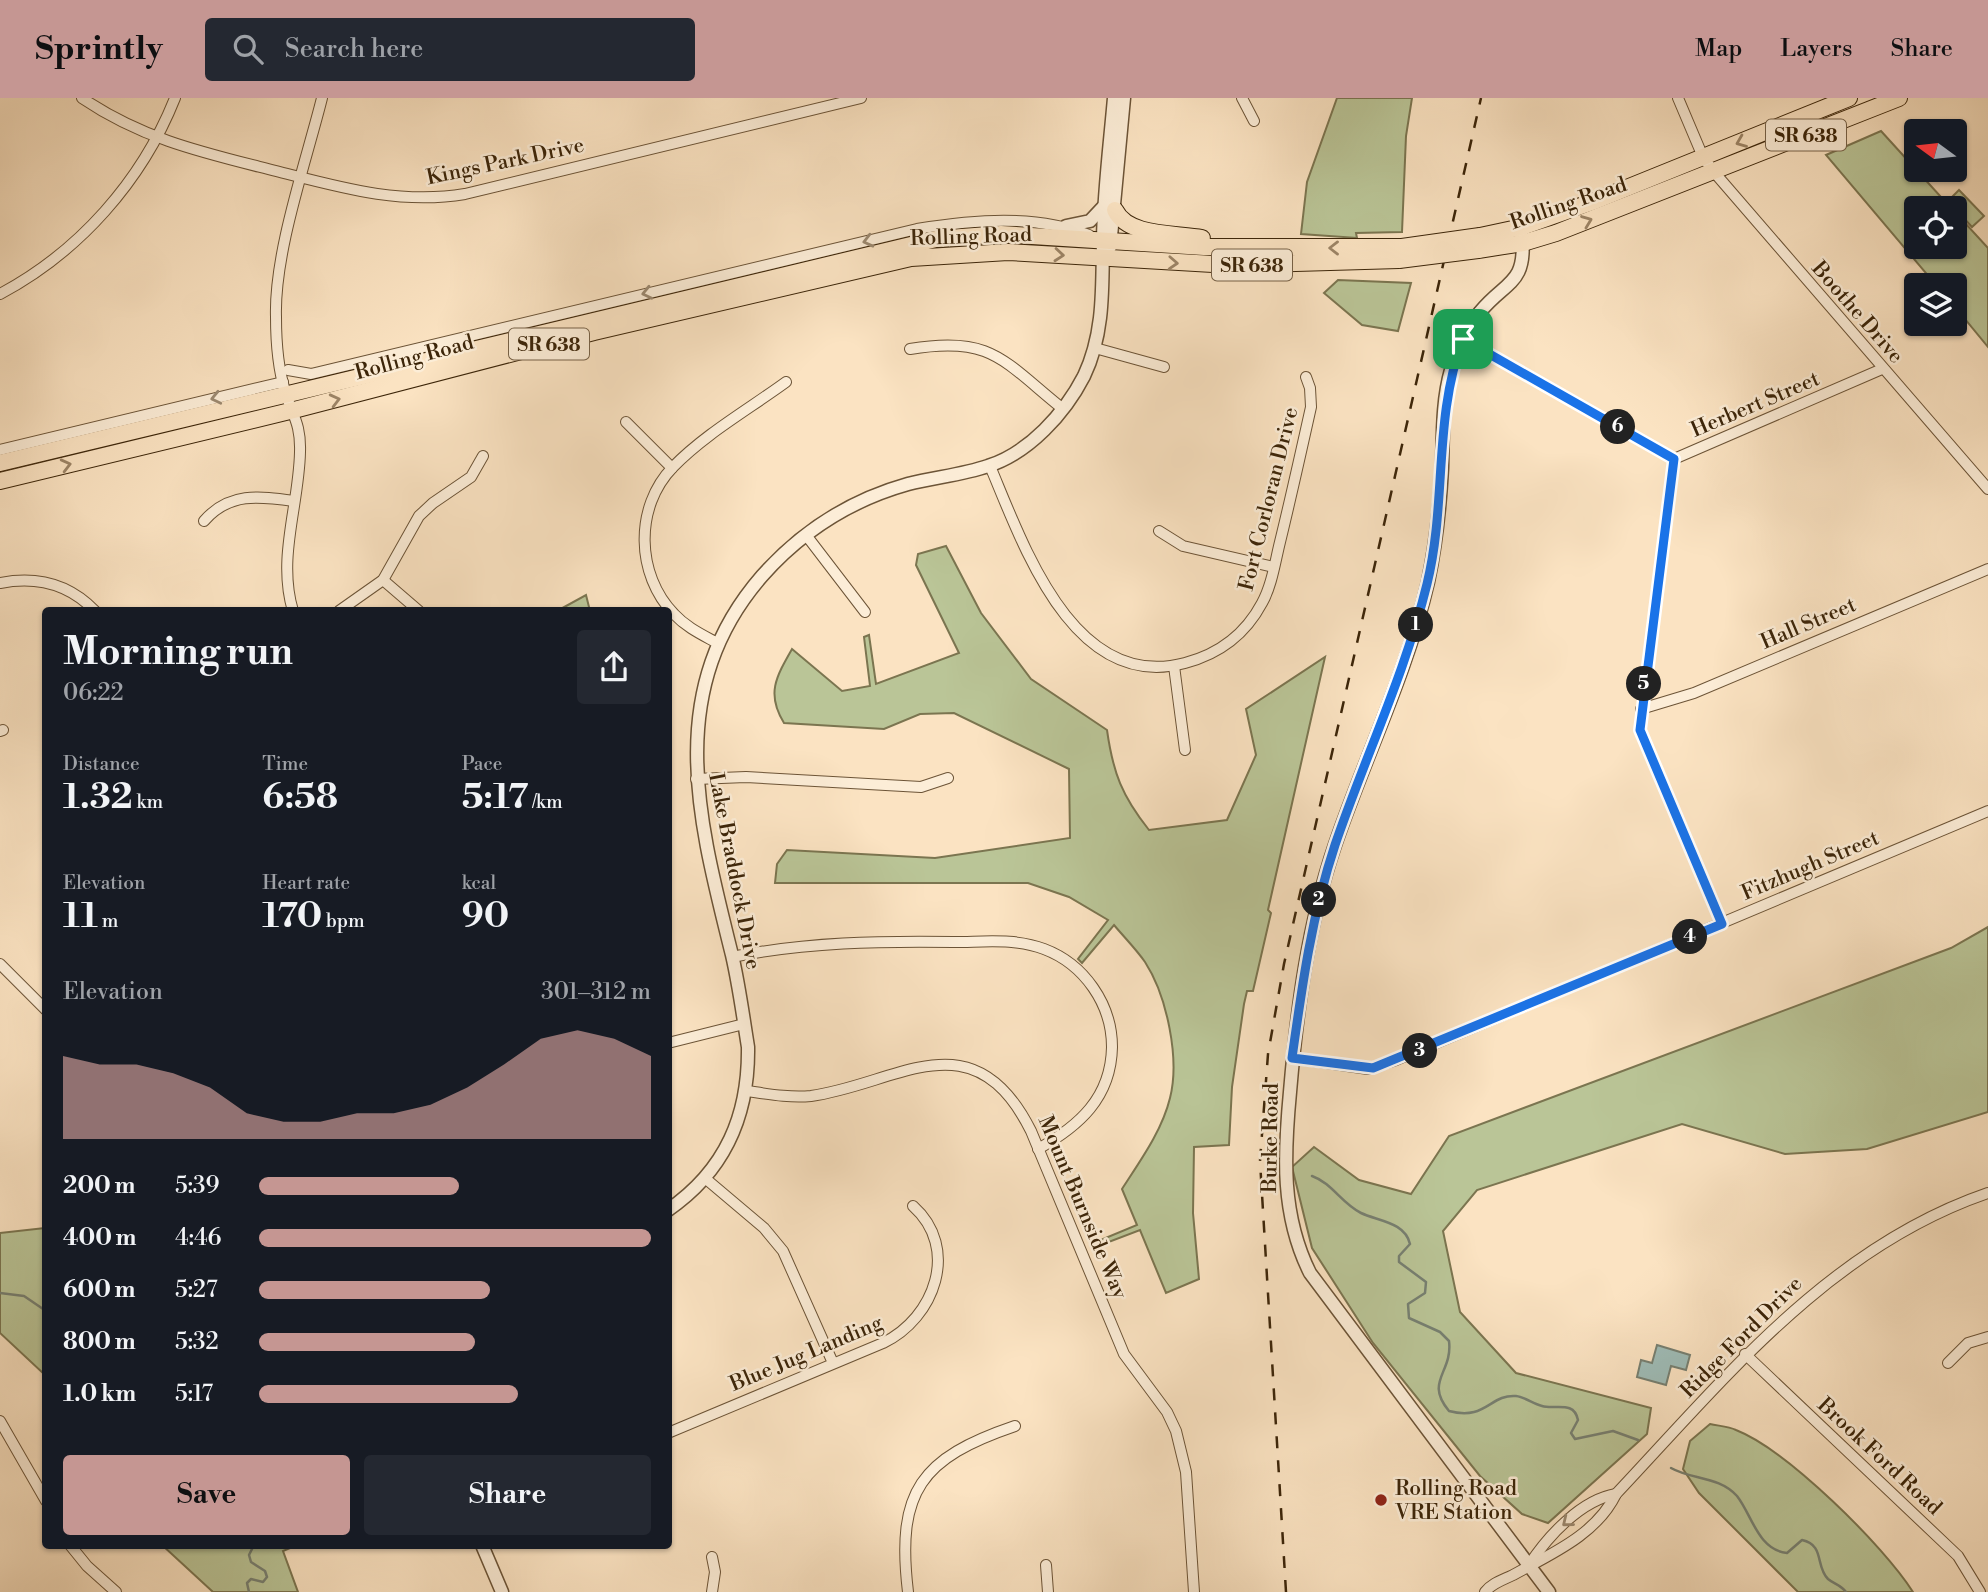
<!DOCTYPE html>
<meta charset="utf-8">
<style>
body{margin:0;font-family:"Libre Bodoni",serif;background:#242831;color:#f1f3f6;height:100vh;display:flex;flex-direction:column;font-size:26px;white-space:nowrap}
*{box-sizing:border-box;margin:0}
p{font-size:23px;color:#9ea1a6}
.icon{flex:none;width:38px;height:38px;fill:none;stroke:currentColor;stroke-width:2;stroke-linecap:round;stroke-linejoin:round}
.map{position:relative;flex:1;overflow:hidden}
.drawer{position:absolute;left:42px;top:509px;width:630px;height:942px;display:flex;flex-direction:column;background:#171b24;border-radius:7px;box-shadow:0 2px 5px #0004}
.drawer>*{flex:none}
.needle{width:46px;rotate:285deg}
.controls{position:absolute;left:1904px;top:21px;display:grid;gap:14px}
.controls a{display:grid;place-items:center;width:63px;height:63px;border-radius:7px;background:#171b24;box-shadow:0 2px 5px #0004;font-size:35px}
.pin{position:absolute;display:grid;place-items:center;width:60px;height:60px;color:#fff;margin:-30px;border-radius:14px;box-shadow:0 4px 10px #0006}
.km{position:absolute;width:35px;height:35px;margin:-18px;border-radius:50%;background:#222;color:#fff;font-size:19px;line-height:35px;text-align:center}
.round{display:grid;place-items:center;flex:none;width:74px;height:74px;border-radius:7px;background:#242831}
.head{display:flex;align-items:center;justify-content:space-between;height:119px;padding:0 21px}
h1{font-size:38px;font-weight:800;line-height:52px}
.metrics{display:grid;grid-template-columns:repeat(3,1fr);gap:10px;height:119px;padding:7px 21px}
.metrics div{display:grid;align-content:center}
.metrics b{font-size:35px;font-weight:800}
.metrics small{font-size:19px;font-weight:400}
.metrics p{font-size:19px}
.chart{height:196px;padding:14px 21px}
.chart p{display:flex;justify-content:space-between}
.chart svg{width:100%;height:126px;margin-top:7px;fill:#c59692;opacity:.7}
.button{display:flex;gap:14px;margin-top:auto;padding:14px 21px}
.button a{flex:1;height:80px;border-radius:7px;background:#c59692;color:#111;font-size:28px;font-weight:800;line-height:80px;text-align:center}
.button a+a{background:#242831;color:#f1f3f6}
ul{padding:0 21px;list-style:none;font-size:23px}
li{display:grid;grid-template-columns:112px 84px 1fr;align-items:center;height:52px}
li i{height:18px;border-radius:9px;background:#c59692}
header{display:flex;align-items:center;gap:42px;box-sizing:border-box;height:98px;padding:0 35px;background:#c59692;color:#111}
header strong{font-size:33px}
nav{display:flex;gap:38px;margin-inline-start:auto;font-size:24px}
.search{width:490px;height:63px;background:#242831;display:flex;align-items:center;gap:18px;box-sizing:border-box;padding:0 24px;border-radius:7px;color:#9ea1a6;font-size:26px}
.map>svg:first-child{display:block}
.green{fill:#bac597;stroke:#7b7550;stroke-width:2}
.water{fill:#9fbdb8;stroke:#778072;stroke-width:2}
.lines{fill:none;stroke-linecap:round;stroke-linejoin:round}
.stream{stroke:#778072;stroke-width:2.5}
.minor-casing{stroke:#6c5437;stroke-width:12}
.tertiary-casing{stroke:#6c5437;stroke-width:15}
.primary-casing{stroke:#3c2509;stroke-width:18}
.minor{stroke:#fcedd7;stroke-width:10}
.tertiary{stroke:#fcedd7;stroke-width:12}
.primary{stroke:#fbe3c2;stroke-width:16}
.rail{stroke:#3c2509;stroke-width:2.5;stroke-dasharray:12 12;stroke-linecap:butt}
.primary-bridge-casing{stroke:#3c2509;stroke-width:18;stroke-linecap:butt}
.primary-bridge{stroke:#fbe3c2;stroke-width:16}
.oneway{stroke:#9c8466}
.oneway2{stroke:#9c8970}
.route-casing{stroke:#fff;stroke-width:14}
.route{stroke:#1a73e8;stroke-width:9}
.poi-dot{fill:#8f2418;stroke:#fcedd7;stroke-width:2.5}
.labels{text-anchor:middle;stroke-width:5;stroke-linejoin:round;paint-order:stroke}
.shield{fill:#fcedd7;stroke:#766147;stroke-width:2}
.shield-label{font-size:19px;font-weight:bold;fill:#3c2509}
.street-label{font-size:21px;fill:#3c2509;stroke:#fcedd7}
.poi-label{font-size:21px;fill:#3c2509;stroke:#fcedd7;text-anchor:start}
</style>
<header>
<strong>Sprintly</strong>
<div class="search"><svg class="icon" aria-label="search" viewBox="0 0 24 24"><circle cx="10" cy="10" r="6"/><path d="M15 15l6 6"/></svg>Search here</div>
<nav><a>Map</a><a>Layers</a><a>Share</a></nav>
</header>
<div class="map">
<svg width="1988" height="1494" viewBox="0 0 1988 1494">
<rect width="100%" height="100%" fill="#fbe3c2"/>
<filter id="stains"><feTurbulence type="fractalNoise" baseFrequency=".00286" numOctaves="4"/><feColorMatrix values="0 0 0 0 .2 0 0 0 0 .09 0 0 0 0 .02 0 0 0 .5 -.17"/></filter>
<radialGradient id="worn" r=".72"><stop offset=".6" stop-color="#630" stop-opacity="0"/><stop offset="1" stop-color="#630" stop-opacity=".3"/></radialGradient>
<g class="green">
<polygon points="1337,0 1412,0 1406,38 1402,134 1356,135 1357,140 1301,136 1307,84"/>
<polygon points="1881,33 1951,110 1916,110 1916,149 1955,149 1955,114 1988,150 1988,249 1955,209 1955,187 1936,187 1826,57"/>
<polygon points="1959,92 1984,118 1972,129 1948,103"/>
<polygon points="1338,182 1411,185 1398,233 1362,227 1324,195"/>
<path d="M946,448L981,515L1031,581L1107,632C1113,675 1122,698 1149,732L1227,722L1256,657L1246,611L1325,559L1268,812L1271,815L1253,893H1247L1244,906L1232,989L1229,1047L1194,1049L1193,1115L1199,1181L1166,1195L1140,1132L1093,1150L1091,1146L1137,1127L1122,1091C1140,1063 1162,1033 1170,1000C1180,961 1167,898 1145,864C1136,851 1124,839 1114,827L1082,865L1078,861L1108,822L1069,799L1028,785H775L777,766L787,752L935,760L1070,740L1069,671L954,615L920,616L884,631L784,625C766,596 776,579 792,551L842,593L870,588L864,539L869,537L876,586L959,555L916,467L918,456Z"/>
<polygon points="586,497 590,513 557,513"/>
<polygon points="1988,829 1988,1014 1867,1051 1785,1056 1682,1026 1477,1092 1443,1133 1460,1214 1516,1275 1651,1310 1647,1336 1548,1425 1522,1416 1480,1378 1373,1245 1312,1150 1292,1069 1314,1049 1359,1082 1411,1096 1449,1038 1951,850"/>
<polygon points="45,1130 46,1130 45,1277 0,1235 0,1135"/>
<path d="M1710,1326C1718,1328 1728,1328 1736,1332C1787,1352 1884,1448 1913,1494H1798L1699,1395L1683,1371L1690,1343Z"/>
<polygon points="162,1447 297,1447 283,1453 298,1494 213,1494"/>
</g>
<polygon class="water" points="1657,1247 1690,1257 1686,1272 1671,1268 1666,1287 1637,1279 1641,1262 1652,1265"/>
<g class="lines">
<g class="stream">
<path d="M1312,1078C1332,1085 1342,1106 1361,1115C1378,1123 1405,1124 1410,1146L1399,1158V1164L1426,1184L1425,1195L1408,1206L1409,1220L1440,1234L1449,1243C1453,1275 1424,1283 1449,1313C1486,1323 1490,1296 1516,1298C1525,1299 1533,1306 1542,1308C1555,1312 1574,1302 1578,1322L1571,1335L1575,1341L1613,1333L1638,1342"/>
<polyline points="0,1195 24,1198 46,1213"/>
<path d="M1671,1370C1692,1382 1719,1378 1737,1398C1752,1417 1758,1452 1787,1455L1802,1442C1825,1447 1815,1468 1828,1481C1834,1486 1841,1487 1846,1494"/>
<polyline points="249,1494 247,1485 251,1481 263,1484 267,1479 265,1473 251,1464 249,1457 254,1447"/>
</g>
<defs>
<g id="minor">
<path d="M82,0C144,42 205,55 276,73C339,89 399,107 465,96L861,0"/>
<polyline points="1242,0 1254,23"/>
<polyline points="1678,0 1703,59 1714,74 1988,391"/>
<path d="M0,196C79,154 142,83 175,0"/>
<polyline points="1463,241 1674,361"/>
<polyline points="1095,250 1164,269"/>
<path d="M910,251C992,237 1003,263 1063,311"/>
<path d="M288,272L311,276L917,131C973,122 1035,116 1089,137"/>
<polyline points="626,324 672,370"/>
<polyline points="0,352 283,284"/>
<polyline points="1674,361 1640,632 1722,826"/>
<polyline points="1674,361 1882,271"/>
<path d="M990,368C1023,446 1073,595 1185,565C1219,556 1245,537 1262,505C1272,487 1275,464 1280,444C1291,399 1301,354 1311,309L1310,290L1306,279"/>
<path d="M204,423C229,394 259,398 294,403"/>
<polyline points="1159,433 1183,448 1274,469"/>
<polyline points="806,437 865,514"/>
<polyline points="383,482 419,513"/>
<path d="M0,485C36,478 69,486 95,513"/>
<path d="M293,513C277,460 299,407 300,354C301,325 292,317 285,293C278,270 276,243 276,219C274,155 306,64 322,0"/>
<polyline points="339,513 383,482 419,418 433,405 471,379 483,358"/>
<path d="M719,546C703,537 687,530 674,516C636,477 634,409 673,369C705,336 749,311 786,284"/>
<polyline points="1174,568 1185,652"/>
<polyline points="1641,611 1694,595 1988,471"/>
<polyline points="0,633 3,632"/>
<polyline points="696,681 746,679 921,689 948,680"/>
<path d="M732,859C807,844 879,843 954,844C984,844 1016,840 1044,851C1084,866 1112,906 1112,949C1111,1000 1079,1028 1038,1051"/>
<polyline points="0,866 46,912"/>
<polyline points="668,945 744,926"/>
<polyline points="1292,960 1368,971 1396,962 1988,713"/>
<path d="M747,993C768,996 789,1000 811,998C898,986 973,917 1031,1033L1124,1256L1167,1314L1176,1333L1186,1374L1194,1494"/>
<polyline points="706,1081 764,1130 783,1153 833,1265"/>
<polyline points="1745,1256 1958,1458 1980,1494"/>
<polyline points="1948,1265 1968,1245 1988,1239"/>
<polyline points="0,1323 46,1403"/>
<path d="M668,1335L883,1245C935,1220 960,1150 913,1108"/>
<polyline points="70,1447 87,1468 116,1494"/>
<polyline points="712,1459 715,1474 712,1494"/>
<polyline points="1046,1467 1048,1494"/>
<path d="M1529,1467C1548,1438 1581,1402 1616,1396"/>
<path d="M908,1494C896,1393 921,1360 1015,1328"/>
<path d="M1485,1494C1492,1485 1503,1482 1513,1477C1551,1456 1596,1437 1616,1396C1726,1279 1830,1149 1988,1095"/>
</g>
<g id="tertiary">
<polyline points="1066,128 1090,123 1105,107"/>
<path d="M1522,138C1527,187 1505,183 1480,214C1466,230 1457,252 1451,272C1442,303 1443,338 1442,370C1440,408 1436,446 1428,484C1407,575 1365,659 1335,747C1308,826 1297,911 1290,994C1284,1057 1281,1117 1310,1175L1549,1494"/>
<polyline points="1110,149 1124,0"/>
<path d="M668,1112C726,1072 749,1017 748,949C743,918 739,887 732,857C699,724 662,593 762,478C801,434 851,402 908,386C935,379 962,377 988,368C1029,355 1065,315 1084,278C1105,234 1102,187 1103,140C1104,93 1110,46 1114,0"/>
<polyline points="482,1447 502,1494"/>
</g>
<g id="primary">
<path d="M1115,112C1128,139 1175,135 1202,140"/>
<polyline points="1480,138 1522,129 1592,104 1849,0"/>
<polyline points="1478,152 1523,145 1556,135 1899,0"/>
<polyline points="0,365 936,141 1001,136 1204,149 1402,149"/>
<polyline points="0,383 294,312 594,234 911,160 1008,154 1230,167 1399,162"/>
</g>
</defs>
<use href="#minor" class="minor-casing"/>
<use href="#tertiary" class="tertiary-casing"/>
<use href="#primary" class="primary-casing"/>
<use href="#minor" class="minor"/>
<use href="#tertiary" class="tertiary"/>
<use href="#primary" class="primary"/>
<polyline class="rail" points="1286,1494 1260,1063 1268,956 1284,866 1481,0"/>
<defs>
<g id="primary-bridge">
<polyline points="1402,149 1480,138"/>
<polyline points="1399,162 1478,152"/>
</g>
</defs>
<use href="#primary-bridge" class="primary-bridge-casing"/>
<use href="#primary-bridge" class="primary-bridge"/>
</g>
<defs><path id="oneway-chevron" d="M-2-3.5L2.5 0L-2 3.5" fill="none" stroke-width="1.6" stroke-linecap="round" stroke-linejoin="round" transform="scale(1.75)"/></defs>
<g class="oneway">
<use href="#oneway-chevron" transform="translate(1741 44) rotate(158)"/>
<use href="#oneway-chevron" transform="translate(1587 123) rotate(-21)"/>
<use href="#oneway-chevron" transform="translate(1334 150) rotate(180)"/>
<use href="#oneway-chevron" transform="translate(1059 157) rotate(5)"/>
<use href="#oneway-chevron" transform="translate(1173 165) rotate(3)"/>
<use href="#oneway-chevron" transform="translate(335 302) rotate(-14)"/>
<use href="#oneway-chevron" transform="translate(66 367) rotate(-14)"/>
</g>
<g class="oneway2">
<use href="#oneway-chevron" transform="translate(868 143) rotate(166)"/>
<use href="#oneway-chevron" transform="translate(647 195) rotate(167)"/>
<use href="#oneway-chevron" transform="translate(216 300) rotate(167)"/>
<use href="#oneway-chevron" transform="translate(1567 1424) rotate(141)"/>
</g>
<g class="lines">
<defs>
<path id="route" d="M1463,241L1674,361L1640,632L1722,826L1373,970L1292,960C1302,888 1312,816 1335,747C1365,659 1405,576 1427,486C1447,405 1433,320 1463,241Z"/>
</defs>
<use href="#route" class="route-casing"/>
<use href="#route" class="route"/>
</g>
<circle class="poi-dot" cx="1381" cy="1402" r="7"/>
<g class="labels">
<g class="shield">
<rect x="1766" y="21.5" width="80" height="31" rx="5"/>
<rect x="1212" y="151.5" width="80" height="31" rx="5"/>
<rect x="509" y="230.5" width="80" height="31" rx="5"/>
</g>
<g class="shield-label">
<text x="1806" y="44">SR 638</text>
<text x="1252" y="174">SR 638</text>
<text x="549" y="253">SR 638</text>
</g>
<g class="street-label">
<text transform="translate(505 63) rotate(-12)" y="7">Kings Park Drive</text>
<text transform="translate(1568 105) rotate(-19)" y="7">Rolling Road</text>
<text transform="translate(971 138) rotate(-2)" y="7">Rolling Road</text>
<text transform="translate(1858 214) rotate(49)" y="7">Boothe Drive</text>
<text transform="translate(414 259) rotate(-15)" y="7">Rolling Road</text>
<text transform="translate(1755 306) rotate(-23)" y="7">Herbert Street</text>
<text transform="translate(1268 401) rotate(-76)" y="7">Fort Corloran Drive</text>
<text transform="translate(1808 525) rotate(-23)" y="7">Hall Street</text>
<text transform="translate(1810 767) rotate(-23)" y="7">Fitzhugh Street</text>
<text transform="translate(735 773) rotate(79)" y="7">Lake Braddock Drive</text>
<text transform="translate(1270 1040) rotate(-89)" y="7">Burke Road</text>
<text transform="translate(1083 1109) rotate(67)" y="7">Mount Burnside Way</text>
<text transform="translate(1741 1239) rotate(-45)" y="7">Ridge Ford Drive</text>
<text transform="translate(806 1255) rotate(-23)" y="7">Blue Jug Landing</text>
<text transform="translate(1880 1358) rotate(43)" y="7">Brook Ford Road</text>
</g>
<g class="poi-label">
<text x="1395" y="1397">Rolling Road<tspan x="1395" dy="24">VRE Station</tspan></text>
</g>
</g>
<rect width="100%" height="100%" filter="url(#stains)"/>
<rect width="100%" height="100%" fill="url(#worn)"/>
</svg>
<div class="controls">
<a><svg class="needle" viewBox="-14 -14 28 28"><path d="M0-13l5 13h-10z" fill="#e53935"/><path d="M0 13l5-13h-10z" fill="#9ea1a6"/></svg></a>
<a><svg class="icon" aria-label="locate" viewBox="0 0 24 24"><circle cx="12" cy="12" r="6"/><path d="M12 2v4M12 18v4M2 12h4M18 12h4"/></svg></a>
<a><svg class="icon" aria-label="layers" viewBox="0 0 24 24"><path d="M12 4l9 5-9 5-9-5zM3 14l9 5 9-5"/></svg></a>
</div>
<div class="pin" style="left:1463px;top:241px;background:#1e9e55"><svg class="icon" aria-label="arrive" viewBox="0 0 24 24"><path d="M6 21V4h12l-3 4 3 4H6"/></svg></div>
<b class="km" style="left:1416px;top:527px">1</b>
<b class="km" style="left:1319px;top:802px">2</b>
<b class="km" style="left:1420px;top:953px">3</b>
<b class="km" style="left:1690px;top:839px">4</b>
<b class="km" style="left:1644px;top:586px">5</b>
<b class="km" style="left:1618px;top:329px">6</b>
<section class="drawer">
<div class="head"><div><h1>Morning run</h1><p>06:22</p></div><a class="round"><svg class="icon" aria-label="share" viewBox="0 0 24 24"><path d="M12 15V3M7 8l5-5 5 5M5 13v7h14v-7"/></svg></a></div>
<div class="metrics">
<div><p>Distance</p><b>1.32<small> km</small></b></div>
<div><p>Time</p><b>6:58</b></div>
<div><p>Pace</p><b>5:17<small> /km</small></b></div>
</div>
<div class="metrics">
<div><p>Elevation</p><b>11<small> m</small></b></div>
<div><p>Heart rate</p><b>170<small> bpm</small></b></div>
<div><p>kcal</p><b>90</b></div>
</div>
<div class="chart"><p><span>Elevation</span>301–312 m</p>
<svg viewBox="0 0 160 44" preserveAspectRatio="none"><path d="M0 44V15L10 18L20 18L30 21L40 26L50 35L60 38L70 38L80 35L90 35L100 32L110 26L120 18L130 9L140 6L150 9L160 15V44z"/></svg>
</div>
<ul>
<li><b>200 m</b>5:39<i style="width:51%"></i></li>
<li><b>400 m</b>4:46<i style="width:100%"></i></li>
<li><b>600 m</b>5:27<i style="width:59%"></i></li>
<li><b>800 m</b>5:32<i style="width:55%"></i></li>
<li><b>1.0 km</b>5:17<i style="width:66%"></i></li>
</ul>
<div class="button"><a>Save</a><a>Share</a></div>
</section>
</div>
